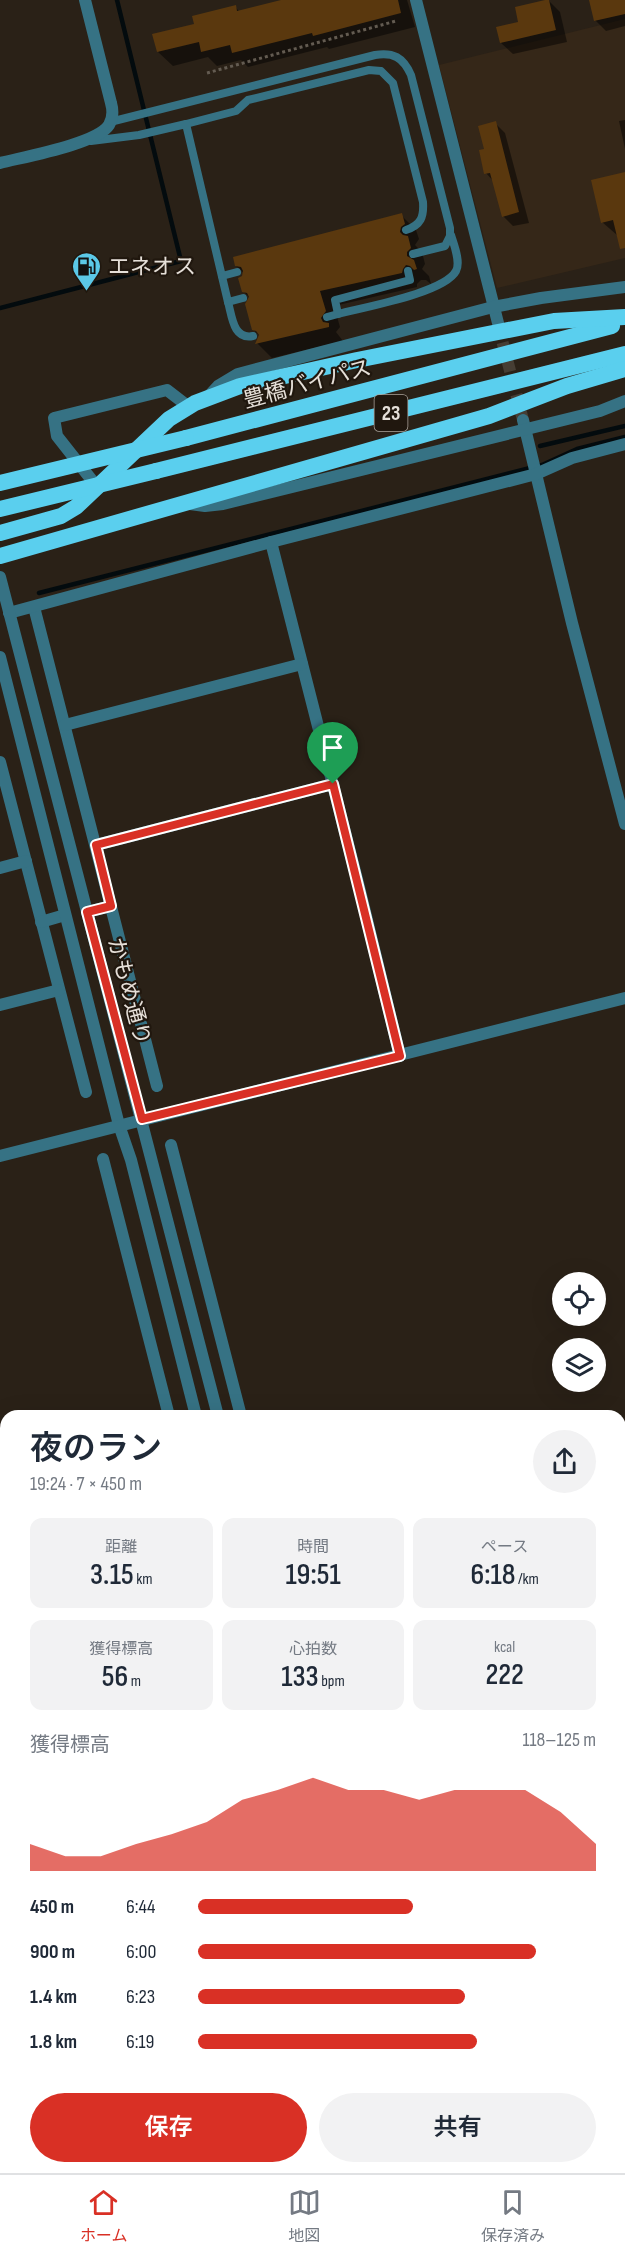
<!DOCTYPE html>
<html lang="ja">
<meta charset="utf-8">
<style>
body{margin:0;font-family:"Sofia Sans Condensed","Noto Sans JP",sans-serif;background:#f2f2f3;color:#1f2937;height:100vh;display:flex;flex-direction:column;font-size:22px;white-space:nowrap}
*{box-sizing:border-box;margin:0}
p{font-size:20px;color:#747a83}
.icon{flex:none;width:33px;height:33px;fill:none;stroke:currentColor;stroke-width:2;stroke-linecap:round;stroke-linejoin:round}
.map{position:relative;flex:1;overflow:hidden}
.drawer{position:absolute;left:0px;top:1410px;width:626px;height:764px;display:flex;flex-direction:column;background:#fff;border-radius:18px 18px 0 0;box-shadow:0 6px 24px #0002}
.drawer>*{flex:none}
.tools{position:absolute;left:552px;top:1272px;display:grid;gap:12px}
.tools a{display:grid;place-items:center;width:54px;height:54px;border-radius:50%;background:#fff;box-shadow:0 6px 24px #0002;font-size:30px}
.pin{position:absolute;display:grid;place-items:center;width:51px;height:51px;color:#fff;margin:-62px -26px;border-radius:50% 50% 50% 0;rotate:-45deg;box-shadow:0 0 6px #0007}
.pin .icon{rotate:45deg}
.round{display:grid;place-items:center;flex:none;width:63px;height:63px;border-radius:32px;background:#f2f2f3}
.overview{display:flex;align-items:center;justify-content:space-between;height:102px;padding:0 30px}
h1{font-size:33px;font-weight:600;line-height:45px}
.stats{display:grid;grid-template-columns:repeat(3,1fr);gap:9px;height:102px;padding:6px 30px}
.stats div{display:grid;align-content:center;border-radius:12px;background:#f2f2f3;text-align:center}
.stats b{font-size:30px;font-weight:600}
.stats small{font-size:16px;font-weight:400}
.stats p{font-size:16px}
.chart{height:168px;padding:12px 30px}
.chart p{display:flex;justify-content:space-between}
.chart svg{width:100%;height:108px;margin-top:6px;fill:#d93025;opacity:.7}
.action{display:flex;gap:12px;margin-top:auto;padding:12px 30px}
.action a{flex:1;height:69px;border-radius:36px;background:#d93025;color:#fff;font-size:24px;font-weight:600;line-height:69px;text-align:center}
.action a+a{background:#f2f2f3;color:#1f2937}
ul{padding:0 30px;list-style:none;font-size:20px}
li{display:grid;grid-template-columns:96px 72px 1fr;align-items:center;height:45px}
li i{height:15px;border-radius:8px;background:#d93025}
.tabs{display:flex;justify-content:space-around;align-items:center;height:84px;border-top:2px solid #e0e1e3;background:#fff;font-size:16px;color:#747a83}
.tabs a{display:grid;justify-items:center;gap:3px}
.tabs .current{color:#d93025}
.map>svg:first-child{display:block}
.built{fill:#352718}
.green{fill:#41280b}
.water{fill:#030b0e}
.shadow{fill:#0007}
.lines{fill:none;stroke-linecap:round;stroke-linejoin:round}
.stream{stroke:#030b0e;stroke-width:4.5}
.building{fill:#5a380e}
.minor-tunnel{stroke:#463e34;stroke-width:12;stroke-dasharray:12 6;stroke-linecap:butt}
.path{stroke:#635b51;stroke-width:3;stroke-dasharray:3 3;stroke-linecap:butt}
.service{stroke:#367284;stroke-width:8}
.minor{stroke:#367284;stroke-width:12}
.tertiary{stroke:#367284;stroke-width:12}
.trunk{stroke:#5acfee;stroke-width:16}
.trunk-bridge{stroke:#5acfee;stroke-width:16}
.route-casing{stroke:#fff;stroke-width:12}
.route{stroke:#d93025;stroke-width:8}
.labels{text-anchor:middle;stroke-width:4.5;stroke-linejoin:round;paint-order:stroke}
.shield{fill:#20170e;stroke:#aaa39b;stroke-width:1.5}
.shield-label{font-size:21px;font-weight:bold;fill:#e5dfd8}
.poi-label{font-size:22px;fill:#e5dfd8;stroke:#20170e;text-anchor:start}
.street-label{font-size:22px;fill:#e5dfd8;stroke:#20170e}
</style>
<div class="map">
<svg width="625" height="2173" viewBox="0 0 625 2173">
<rect width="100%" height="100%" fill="#2a2117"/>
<g class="built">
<polygon points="625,19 625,258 497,288 439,65"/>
<polygon points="0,2115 6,2115 6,2168 361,2168 363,2173 0,2173"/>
</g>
<polygon class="green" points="620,2092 625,2092 625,2173 447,2173 444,2168 620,2168"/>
<g class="water">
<polygon points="6,2165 6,2168 33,2168 22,2173 0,2173"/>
<polygon points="67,2168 96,2168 101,2173 77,2173"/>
</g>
<g class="shadow">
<polygon points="287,0 407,0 415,27 329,49 327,47 248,67 241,60 217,66 208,57 173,66 158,52 196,25 235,7 240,12"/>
<polygon points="590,0 625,0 625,26 606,31 595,20"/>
<polygon points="549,1 560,12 567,42 513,54 501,43 520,23"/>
<polygon points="625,120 625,149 619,121"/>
<polygon points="495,123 505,133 529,223 513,226 503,216 494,182 486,173 486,150"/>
<polygon points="625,173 625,242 602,222"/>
<polygon points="401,215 416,230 419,239 415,245 422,252 425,264 422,269 429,276 431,284 426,280 421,280 417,284 417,287 334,306 340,327 336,332 343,341 272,358 257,343 260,336 253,329 250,298 243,291 244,273 236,266"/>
<polygon points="0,2166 1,2168 5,2173 0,2173"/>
</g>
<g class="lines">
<g class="stream">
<polyline points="0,308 181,261 117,0"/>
<polyline points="540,446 625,426"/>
<polyline points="39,593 542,465 577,449 625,437"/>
</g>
</g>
<g class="building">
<polygon points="281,0 398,0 401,13 313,36 312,33 232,53 230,45 201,52 199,42 157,52 152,34 194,24 192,16 236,5 237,11"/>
<polygon points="545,0 549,0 556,30 500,43 496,27 518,22 515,7"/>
<polygon points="589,0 625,0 625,14 594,21"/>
<polygon points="496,121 519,212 502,217 490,173 484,174 479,150 484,149 478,126"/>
<polygon points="625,172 625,248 620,249 613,220 601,223 591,180"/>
<polygon points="402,213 405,224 401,227 400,232 403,235 408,236 411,248 407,252 407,256 414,260 417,269 414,270 410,266 406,265 403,269 402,273 320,291 326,311 321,318 323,322 329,323 329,327 255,344 259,335 256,331 252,330 245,304 249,297 247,293 242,292 238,278 242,276 243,271 241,267 235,266 233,257"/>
</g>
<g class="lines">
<polyline class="minor-tunnel" points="498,325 523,420"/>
<polyline class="path" points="207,73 396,21"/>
<g class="service">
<path d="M110,122L375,55C393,52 403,57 411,75L450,228V236L445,246L413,254"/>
<path d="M186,124L236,111L248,100L369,70L381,71L393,83L423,202C424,217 421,225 406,230"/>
<polyline points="91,141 139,135 186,124 228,302 243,298"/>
<polyline points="222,276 237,272"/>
<path d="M228,302C232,316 233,340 253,336"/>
<path d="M338,314C364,307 444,293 456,271C461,262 454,245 451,235"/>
<polyline points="327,317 338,314 335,300 410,280 408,271"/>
</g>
<g class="minor">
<polyline points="416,0 498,323"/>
<polyline points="207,398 218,386 238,374 493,307 541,298 625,287"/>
<polyline points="523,420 572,623 625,824"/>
<polyline points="98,488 57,436 54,418 167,390 189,407"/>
<polyline points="190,504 205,506 223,504 600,411 625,401"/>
<polyline points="271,542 359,887 400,1056"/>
<polyline points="34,607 157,1086"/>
<polyline points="9,613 271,542 536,474 572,458 625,444"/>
<polyline points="65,725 302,664"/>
<polyline points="0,762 86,1092"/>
<polyline points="96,845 333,784"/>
<polyline points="0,868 26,861"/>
<polyline points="87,912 111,906"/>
<polyline points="41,922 65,915"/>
<polyline points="0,1005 59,990"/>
<polyline points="171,1145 241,1416"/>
<polyline points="103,1159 169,1416"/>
<polyline points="0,2098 6,2098"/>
</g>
<g class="tertiary">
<path d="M0,163C23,157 97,144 109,125C113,118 113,110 111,103L85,0"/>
<polyline points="0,577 218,1416"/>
<polyline points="0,657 119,1125 131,1160 196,1416"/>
<polyline points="0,1156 625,998"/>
<polyline points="620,2028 625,2028"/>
<polyline points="620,2053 625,2053"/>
<polyline points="387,2168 388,2173"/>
<polyline points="412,2168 413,2173"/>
</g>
<g class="trunk">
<polyline points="186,438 612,326"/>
<polyline points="156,471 625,354"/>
<polyline points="0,533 61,516 76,507 169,419 195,403 240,386 357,360 554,321 625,317"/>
<polyline points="0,556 489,416 567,386 625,369"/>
</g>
<g class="trunk-bridge">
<polyline points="0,483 186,438"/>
<polyline points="0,509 156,471"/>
</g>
</g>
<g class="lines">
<defs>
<polygon id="route" points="333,784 400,1056 142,1119 87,912 111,906 96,845"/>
</defs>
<use href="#route" class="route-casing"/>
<use href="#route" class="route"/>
</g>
<defs>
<symbol id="fuel-pin" viewBox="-11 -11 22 30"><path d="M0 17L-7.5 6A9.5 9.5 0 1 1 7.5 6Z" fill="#5bc8e7" stroke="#20170e"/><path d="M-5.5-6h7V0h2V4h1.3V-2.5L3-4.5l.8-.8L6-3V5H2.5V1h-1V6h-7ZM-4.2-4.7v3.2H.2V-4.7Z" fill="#111"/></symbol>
</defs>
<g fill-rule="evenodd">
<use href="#fuel-pin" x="70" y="250" width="33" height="45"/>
</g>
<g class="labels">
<rect class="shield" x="374.5" y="395" width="33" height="36" rx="4.5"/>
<g class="shield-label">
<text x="391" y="420">23</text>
</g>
<g class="poi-label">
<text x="108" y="274">エネオス</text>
</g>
<g class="street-label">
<text transform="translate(307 383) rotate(-15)" y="8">豊橋バイパス</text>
<text transform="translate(130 991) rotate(75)" y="8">かもめ通り</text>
</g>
</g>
</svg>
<div class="tools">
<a><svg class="icon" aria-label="locate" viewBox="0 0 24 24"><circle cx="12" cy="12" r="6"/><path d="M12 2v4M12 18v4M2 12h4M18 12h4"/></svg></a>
<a><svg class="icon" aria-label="layers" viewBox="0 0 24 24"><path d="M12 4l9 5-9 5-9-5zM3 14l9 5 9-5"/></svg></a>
</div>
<div class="pin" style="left:333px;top:784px;background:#1e9e55"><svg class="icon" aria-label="arrive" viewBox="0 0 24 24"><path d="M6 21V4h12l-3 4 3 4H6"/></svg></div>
<section class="drawer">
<div class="overview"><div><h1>夜のラン</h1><p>19:24 · 7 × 450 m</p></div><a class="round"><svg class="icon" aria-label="share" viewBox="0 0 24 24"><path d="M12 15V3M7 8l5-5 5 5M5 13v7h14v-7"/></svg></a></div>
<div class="stats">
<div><p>距離</p><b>3.15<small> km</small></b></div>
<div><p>時間</p><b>19:51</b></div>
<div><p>ペース</p><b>6:18<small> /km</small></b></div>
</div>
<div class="stats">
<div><p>獲得標高</p><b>56<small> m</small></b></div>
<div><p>心拍数</p><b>133<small> bpm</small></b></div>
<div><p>kcal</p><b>222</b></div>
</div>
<div class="chart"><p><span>獲得標高</span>118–125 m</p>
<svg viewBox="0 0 160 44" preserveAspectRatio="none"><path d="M0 44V33L10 38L20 38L30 33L40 29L50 24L60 15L70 11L80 6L90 11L100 11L110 15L120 11L130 11L140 11L150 20L160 33V44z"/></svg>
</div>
<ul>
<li><b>450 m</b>6:44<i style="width:54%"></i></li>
<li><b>900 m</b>6:00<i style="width:85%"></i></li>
<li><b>1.4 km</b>6:23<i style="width:67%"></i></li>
<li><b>1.8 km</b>6:19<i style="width:70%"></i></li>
</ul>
<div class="action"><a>保存</a><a>共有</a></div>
</section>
</div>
<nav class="tabs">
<a class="current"><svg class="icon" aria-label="home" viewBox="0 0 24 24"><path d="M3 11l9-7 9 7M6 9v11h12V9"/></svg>ホーム</a>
<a><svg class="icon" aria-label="map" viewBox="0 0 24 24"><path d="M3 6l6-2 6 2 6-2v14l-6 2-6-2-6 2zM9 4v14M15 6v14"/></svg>地図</a>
<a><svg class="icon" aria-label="saved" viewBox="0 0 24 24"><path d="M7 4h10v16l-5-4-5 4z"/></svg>保存済み</a>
</nav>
